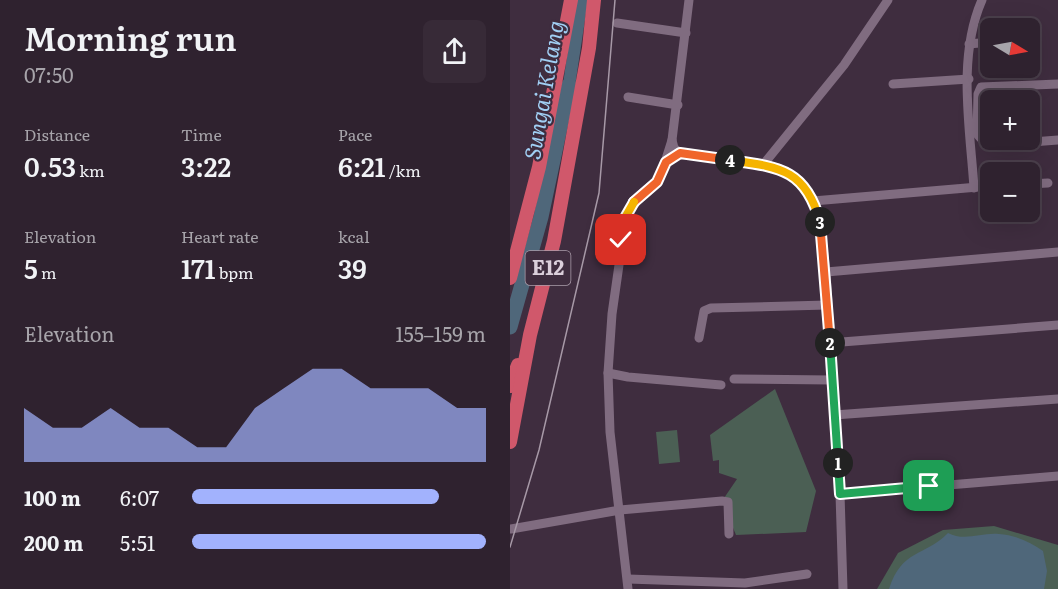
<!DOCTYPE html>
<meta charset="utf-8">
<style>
body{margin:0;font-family:Literata,serif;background:#372a37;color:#f1f3f6;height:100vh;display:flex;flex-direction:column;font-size:22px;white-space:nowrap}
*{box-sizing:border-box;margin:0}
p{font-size:20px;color:#a7a4aa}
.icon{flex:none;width:33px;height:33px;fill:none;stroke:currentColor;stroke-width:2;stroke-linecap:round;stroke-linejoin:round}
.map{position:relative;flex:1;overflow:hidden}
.side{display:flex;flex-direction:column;background:#2f222f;width:510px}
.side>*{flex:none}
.needle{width:39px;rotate:100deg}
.buttons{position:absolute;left:470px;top:18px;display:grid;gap:12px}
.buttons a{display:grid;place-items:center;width:60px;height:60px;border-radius:9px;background:#2f222f;box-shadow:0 6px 24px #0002,0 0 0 2px #4a3f4b;font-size:30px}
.pin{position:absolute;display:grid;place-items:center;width:51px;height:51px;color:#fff;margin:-26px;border-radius:12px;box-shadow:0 3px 9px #0006}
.km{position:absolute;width:30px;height:30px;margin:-15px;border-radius:50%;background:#222;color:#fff;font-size:16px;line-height:30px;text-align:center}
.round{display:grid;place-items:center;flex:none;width:63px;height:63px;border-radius:9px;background:#372a37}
.headline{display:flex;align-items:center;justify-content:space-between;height:102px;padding:0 24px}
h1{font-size:33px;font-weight:600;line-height:45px}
.stats{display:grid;grid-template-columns:repeat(3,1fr);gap:9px;height:102px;padding:6px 24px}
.stats div{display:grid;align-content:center}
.stats b{font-size:26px;font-weight:600}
.stats small{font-size:16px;font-weight:400}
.stats p{font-size:16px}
.chart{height:168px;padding:12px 24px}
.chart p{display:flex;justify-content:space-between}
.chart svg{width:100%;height:108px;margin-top:6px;fill:#a2b2fd;opacity:.7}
ul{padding:0 24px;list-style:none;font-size:20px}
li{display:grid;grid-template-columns:96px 72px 1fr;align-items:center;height:45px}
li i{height:15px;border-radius:8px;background:#a2b2fd}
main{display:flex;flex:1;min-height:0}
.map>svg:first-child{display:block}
.green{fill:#4b5f54}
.water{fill:#4f677a}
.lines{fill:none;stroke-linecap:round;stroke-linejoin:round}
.river{stroke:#4f677a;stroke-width:15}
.minor{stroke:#806c80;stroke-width:9}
.highway{stroke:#d0586b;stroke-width:14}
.tram{stroke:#a799a7;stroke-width:1.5}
.split-1-casing{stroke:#fff;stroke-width:12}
.split-2-casing{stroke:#fff;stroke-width:12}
.split-3-casing{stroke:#fff;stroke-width:12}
.split-4-casing{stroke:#fff;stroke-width:12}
.split-5-casing{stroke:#fff;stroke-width:12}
.split-6-casing{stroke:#fff;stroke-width:12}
.split-1{stroke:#22a559;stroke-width:8}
.split-2{stroke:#22a559;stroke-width:8}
.split-3{stroke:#f0652b;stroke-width:8}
.split-4{stroke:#f5b400;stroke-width:8}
.split-5{stroke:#f0652b;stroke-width:8}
.split-6{stroke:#f5b400;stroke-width:8}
.labels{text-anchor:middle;stroke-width:4.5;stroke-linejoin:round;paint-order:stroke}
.shield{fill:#3f2d3f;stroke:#ac9eac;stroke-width:1.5}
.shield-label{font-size:20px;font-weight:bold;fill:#dbcfdb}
.water-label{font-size:22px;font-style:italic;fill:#a1cff4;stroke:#3f2d3f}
</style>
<main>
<section class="side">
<div class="headline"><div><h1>Morning run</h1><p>07:50</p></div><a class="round"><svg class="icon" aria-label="share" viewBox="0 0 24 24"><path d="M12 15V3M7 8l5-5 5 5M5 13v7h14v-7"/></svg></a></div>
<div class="stats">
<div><p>Distance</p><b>0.53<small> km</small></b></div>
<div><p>Time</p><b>3:22</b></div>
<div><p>Pace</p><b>6:21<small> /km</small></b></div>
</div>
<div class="stats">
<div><p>Elevation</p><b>5<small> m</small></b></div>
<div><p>Heart rate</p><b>171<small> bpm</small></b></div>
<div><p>kcal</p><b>39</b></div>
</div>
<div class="chart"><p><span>Elevation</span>155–159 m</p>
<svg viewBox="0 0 160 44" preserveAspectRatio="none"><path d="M0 44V22L10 30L20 30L30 22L40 30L50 30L60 38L70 38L80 22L90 14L100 6L110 6L120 14L130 14L140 14L150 22L160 22V44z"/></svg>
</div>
<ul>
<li><b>100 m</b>6:07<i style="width:84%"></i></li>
<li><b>200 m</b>5:51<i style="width:100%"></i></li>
</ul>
</section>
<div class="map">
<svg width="548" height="589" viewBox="0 0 548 589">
<rect width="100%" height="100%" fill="#3f2d3f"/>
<g class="green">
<polygon points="265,389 306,491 296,532 226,535 212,501 227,479 209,473 209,460 203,461 200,435"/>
<polygon points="167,430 170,462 149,464 146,432"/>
<polygon points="484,526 548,545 548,589 367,589 388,553 433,530"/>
</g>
<g class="water">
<polygon points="65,0 78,0 62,106 50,105"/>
<path d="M438,533C455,542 472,532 489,534C505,535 521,542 533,551L537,571L534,589H379C392,549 414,557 438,533Z"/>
</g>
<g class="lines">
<polyline class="river" points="0,327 31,217 59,85"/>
<g class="minor">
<polyline points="107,23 176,33"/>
<polyline points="459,44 480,42"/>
<polyline points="383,84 459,79"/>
<polyline points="548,84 471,87 468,94 467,134 475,143 482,145 548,140"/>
<polyline points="118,97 168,105"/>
<polyline points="162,140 164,148 170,153 268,168 289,180 303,201 310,224 316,272 330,494 333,589"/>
<polyline points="253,165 334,65 378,0"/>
<polyline points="519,184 538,183"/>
<path d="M464,188C460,127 447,57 472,0"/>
<polyline points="303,201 480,186"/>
<polyline points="316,272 548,252"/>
<polyline points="189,338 194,311 201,308 317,305"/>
<polyline points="319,343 548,325"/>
<polyline points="98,373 118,377 211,385"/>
<polyline points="224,379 322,380"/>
<polyline points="324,415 548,399"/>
<polyline points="330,494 548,476"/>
<polyline points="1,529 110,510 212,501 218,502 219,534"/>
<polyline points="118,579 235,583 297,574"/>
<polyline points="118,589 100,432 98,373 102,314 116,216 125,199 150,178 162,140 179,0"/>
</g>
<g class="highway">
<polyline points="0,278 29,167 61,0"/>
<polyline points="0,386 8,365"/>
<polyline points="0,442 20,335 44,241 79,48 84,0"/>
</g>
<polyline class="tram" points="0,547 29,450 89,193 105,0"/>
</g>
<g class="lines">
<defs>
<polyline id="split-1" points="328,463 330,494 419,486"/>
<polyline id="split-2" points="320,343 328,463"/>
<polyline id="split-3" points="310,222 320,343"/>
<path id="split-4" d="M220,160C269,167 296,169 310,222"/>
<polyline id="split-5" points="124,202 147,182 156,162 170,153 220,160"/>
<polyline id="split-6" points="111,240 116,216 124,202"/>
</defs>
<use href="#split-1" class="split-1-casing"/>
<use href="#split-2" class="split-2-casing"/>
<use href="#split-3" class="split-3-casing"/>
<use href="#split-4" class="split-4-casing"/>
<use href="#split-5" class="split-5-casing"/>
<use href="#split-6" class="split-6-casing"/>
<use href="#split-1" class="split-1"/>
<use href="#split-2" class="split-2"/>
<use href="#split-3" class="split-3"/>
<use href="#split-4" class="split-4"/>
<use href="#split-5" class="split-5"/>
<use href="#split-6" class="split-6"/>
</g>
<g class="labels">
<rect class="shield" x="15.5" y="251" width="45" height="34" rx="4.5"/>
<g class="shield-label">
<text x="38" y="275">E12</text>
</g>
<g class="water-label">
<text transform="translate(34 90) rotate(-80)" y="8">Sungai Kelang</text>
</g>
</g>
</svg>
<div class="buttons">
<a><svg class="needle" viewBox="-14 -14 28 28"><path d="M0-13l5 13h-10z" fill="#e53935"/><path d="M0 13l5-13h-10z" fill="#a7a4aa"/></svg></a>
<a>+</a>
<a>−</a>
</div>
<div class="pin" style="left:419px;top:486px;background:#1e9e55"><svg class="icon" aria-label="arrive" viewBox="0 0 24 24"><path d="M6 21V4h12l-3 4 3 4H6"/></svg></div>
<div class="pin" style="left:111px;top:240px;background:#d93025"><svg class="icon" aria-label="check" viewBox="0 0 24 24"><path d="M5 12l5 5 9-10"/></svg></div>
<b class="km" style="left:328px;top:463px">1</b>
<b class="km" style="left:320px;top:343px">2</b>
<b class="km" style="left:310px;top:222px">3</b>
<b class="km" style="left:220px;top:160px">4</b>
</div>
</main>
